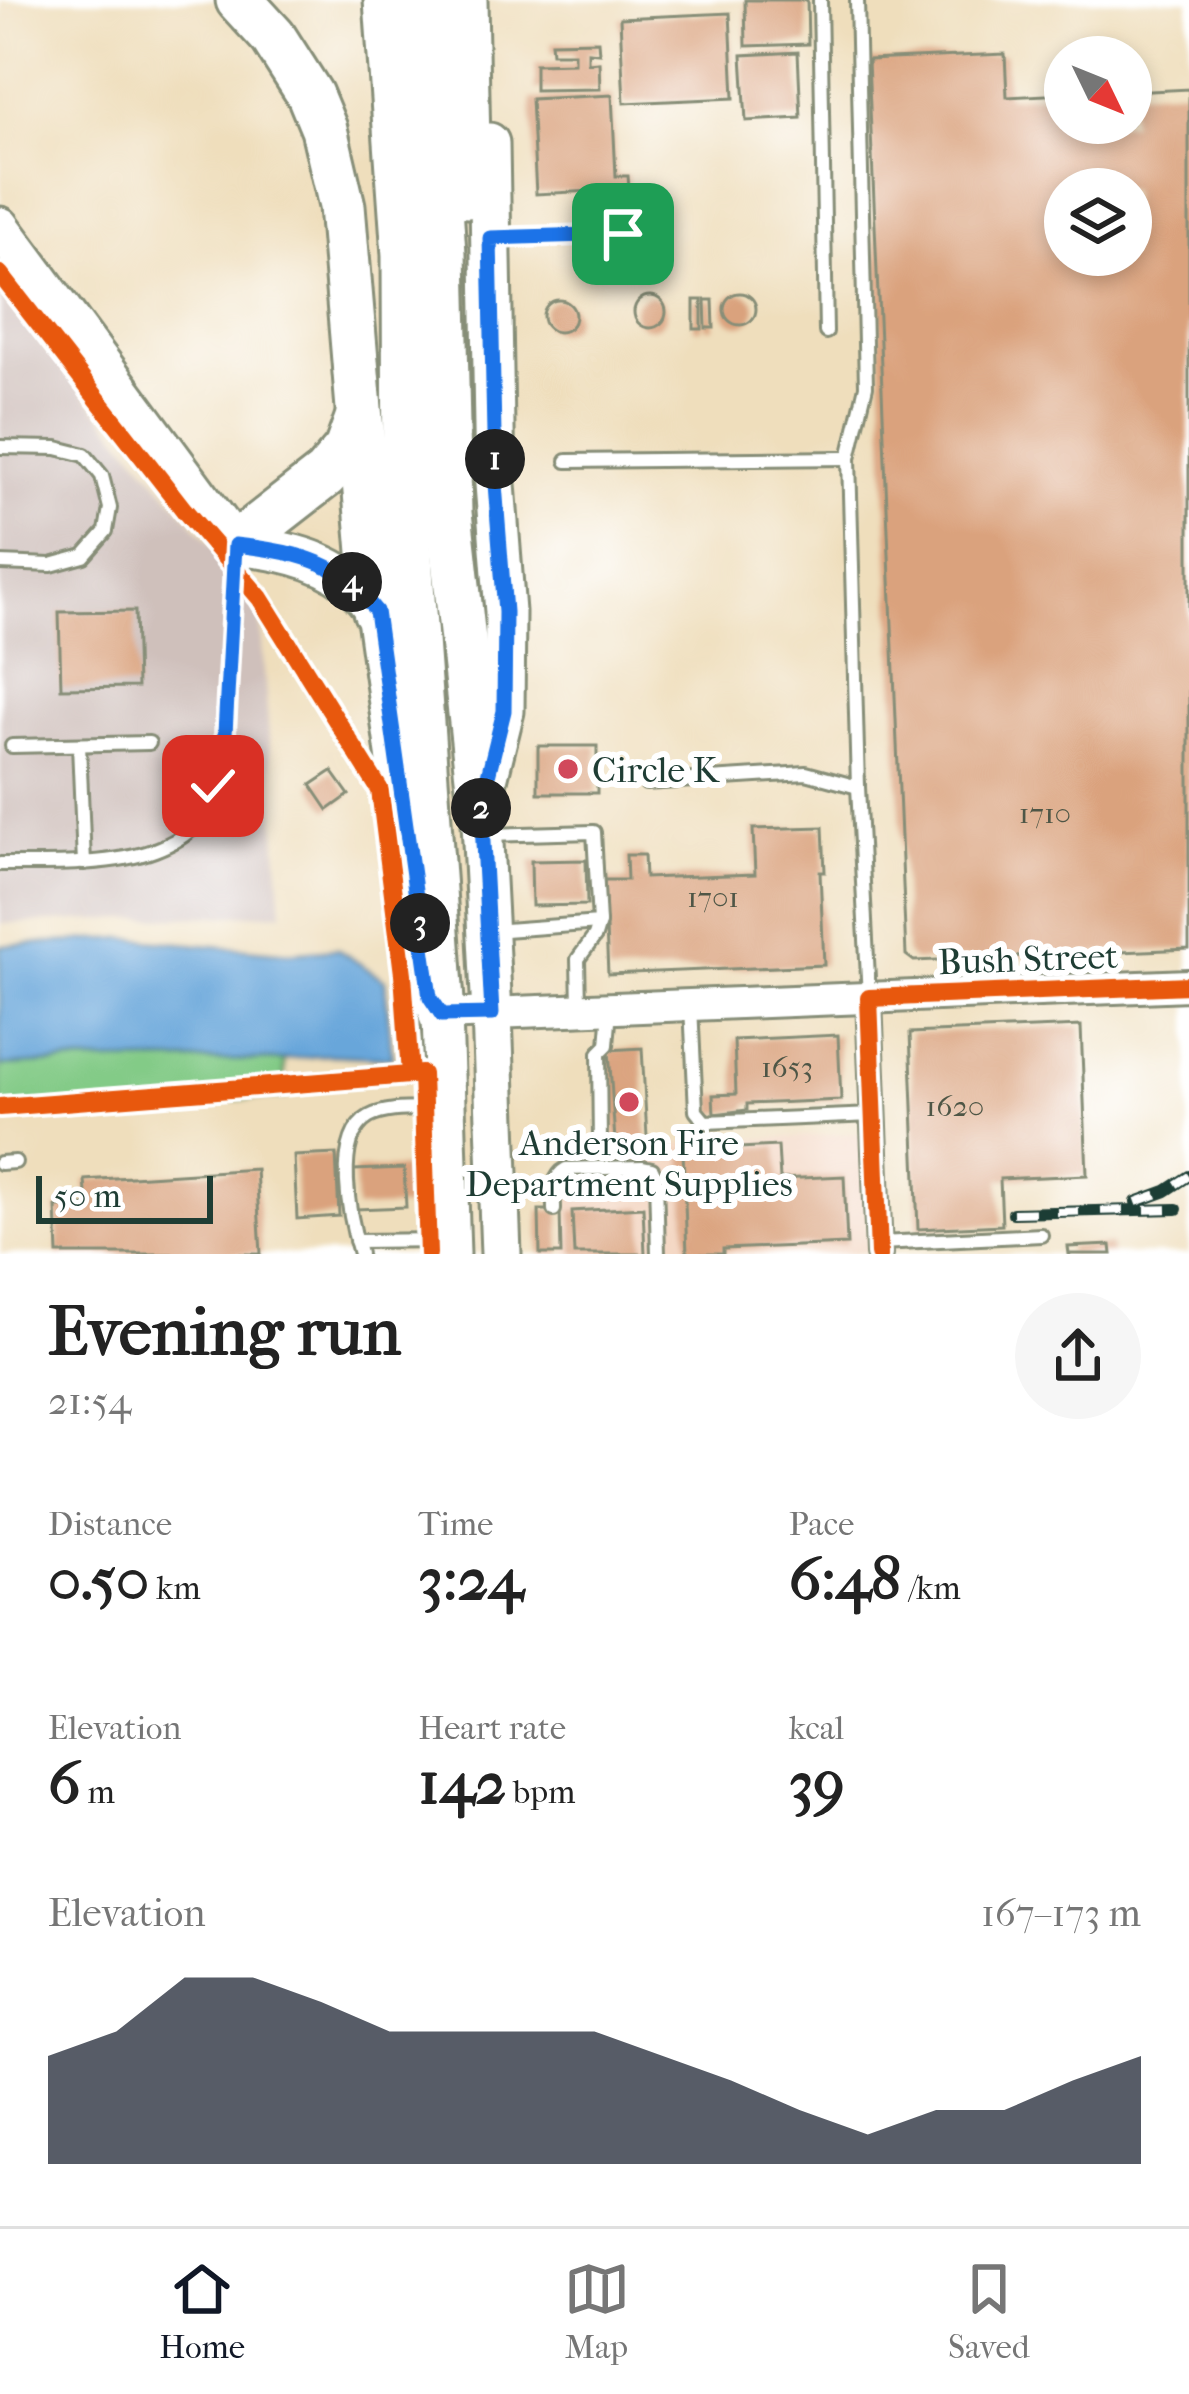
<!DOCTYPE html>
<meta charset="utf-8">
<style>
body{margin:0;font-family:"IM FELL French Canon",serif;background:#f6f6f6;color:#222;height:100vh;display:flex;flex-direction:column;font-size:45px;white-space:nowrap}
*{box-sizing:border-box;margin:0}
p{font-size:39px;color:#767676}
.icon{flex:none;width:66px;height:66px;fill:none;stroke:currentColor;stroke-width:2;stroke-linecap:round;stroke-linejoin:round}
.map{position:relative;height:1254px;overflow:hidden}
.drawer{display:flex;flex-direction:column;background:#fff;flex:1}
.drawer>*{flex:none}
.needle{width:78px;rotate:133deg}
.controls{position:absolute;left:1044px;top:36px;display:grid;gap:24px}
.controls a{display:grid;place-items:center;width:108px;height:108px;border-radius:50%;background:#fff;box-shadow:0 6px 18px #0003;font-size:60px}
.scale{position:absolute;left:36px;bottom:30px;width:177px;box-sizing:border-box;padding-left:12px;border:6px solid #1f3d34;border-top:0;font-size:33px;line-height:42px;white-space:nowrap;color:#1f3d34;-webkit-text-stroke:9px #fff;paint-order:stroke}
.pin{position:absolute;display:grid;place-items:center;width:102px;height:102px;color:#fff;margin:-51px;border-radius:24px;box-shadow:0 6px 18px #0006}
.km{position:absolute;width:60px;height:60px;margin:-30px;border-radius:50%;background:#222;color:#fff;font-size:33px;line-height:60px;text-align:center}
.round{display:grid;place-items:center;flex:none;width:126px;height:126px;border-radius:63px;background:#f6f6f6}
.head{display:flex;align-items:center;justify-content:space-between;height:204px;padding:0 48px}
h1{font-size:66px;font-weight:700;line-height:90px}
.figures{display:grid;grid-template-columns:repeat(3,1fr);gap:18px;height:204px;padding:12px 48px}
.figures div{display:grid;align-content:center}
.figures b{font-size:60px;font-weight:700}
.figures small{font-size:33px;font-weight:400}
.figures p{font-size:33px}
.chart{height:336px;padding:24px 48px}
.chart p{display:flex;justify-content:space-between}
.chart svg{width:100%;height:216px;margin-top:12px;fill:#111827;opacity:.7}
.tab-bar{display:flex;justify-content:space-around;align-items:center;height:168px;border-top:3px solid #e0e0e0;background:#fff;font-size:33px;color:#767676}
.tab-bar a{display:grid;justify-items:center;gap:6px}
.tab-bar .active{color:#111827}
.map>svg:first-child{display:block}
.built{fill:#f3d4bf}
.industrial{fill:#cfc0bb}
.green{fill:#83cb87;stroke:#51845e;stroke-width:3}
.water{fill:#67a6da;stroke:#437287;stroke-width:3}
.building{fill:#daa27d;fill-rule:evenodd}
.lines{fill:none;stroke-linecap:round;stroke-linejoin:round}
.service-casing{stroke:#878e78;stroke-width:18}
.minor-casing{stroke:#878e78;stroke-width:30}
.tertiary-casing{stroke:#878e78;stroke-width:36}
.primary-casing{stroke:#878e78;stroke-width:45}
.motorway-casing{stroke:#878e78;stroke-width:51}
.service{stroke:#fff;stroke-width:12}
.minor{stroke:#fff;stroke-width:24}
.tertiary{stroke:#fff;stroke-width:30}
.primary{stroke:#fff;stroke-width:39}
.motorway{stroke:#fff;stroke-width:45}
.rail-casing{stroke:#1f3d34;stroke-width:12}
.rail{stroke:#fff;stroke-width:8;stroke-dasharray:22;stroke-linecap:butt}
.cycleway-casing{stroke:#fff;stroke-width:26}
.cycleway{stroke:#e8590c;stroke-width:18}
.route-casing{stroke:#fff;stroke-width:24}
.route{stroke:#1a73e8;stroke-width:15}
.poi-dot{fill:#d1495b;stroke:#fff;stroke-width:4.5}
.labels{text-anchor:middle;stroke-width:12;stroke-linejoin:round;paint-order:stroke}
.number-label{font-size:30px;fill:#4e5646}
.poi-label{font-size:36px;fill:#1f3d34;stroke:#fff;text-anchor:start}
.street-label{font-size:36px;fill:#1f3d34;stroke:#fff}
</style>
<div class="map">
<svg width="1189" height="1254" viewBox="0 0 1189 1254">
<rect width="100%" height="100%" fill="#fff"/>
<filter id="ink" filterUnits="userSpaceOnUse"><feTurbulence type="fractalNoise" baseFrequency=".00833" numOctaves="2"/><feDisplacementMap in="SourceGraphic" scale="24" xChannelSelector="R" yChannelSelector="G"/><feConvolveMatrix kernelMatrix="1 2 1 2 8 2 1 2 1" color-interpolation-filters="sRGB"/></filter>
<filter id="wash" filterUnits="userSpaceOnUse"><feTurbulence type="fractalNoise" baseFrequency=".004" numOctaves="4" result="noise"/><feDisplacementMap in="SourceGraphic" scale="48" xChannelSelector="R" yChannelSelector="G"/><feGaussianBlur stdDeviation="2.7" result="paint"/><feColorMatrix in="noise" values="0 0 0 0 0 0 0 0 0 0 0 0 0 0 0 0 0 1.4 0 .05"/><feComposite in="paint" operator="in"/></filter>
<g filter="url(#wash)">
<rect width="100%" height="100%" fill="#efdebc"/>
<polygon class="built" points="862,1133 868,1251 840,1254 566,1254 570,1162 664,1155 680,1143"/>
<polygon class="industrial" points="0,295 259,601 282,913 0,924"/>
<polygon class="green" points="284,1060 285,1097 0,1111 0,1066 70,1062"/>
<polygon class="water" points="124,938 289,953 337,949 385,980 392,1058 327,1055 283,1060 70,1062 0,1066 0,946"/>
<g id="blocks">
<g class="building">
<polygon points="745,0 807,0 808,44 746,46"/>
<polygon points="730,13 734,98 624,103 620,18"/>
<polygon points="598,41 599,53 588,52 588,63 599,62 600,89 535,90 535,64 574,63 574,53 552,53 551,42"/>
<polygon points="798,52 801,118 746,121 742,55"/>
<path d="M1005,54L1007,97L1065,94V123H1131V92L1189,89V949L914,961L906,955L868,60ZM1065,189H1131V255H1065Z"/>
<polygon points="612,95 616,176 628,176 629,189 536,194 531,99"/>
<circle cx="740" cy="309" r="16"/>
<circle cx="650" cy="312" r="16"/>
<circle cx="559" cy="316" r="16"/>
<rect x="694" y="300" width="8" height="29"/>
<polygon points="705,300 713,300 714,328 706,328"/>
<polygon points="135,611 137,687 61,688 59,612"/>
<rect x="538" y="746" width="59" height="47"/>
<polygon points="332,771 349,795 328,810 311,785"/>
<polygon points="823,827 825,872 820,872 824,965 608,974 604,880 627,880 626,855 644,855 645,878 755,874 753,829"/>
<polygon points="586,860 587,905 532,906 531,861"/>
<polygon points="1081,1026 1087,1175 1000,1179 1002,1225 918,1229 910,1033"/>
<polygon points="838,1035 841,1100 747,1104 747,1110 714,1114 713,1095 736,1094 734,1040"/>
<polygon points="642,1048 648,1154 616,1156 609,1050"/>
<polygon points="778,1146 780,1179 844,1176 847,1244 723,1249 723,1254 687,1254 683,1151"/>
<polygon points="336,1154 339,1216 297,1219 294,1156"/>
<polygon points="404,1168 406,1207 356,1209 354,1170"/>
<polygon points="256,1169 261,1254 58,1254 56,1207 87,1205 85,1180"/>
<polygon points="643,1207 645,1254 574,1254 572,1211"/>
<polygon points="539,1210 560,1210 561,1254 540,1254"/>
<polygon points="1111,1245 1112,1254 1069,1254 1068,1247"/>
</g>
</g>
</g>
<g filter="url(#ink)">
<use href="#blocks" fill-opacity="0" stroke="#878e78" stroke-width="3"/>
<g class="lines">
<defs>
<g id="service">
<polyline points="820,0 826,332"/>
<polyline points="857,0 866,386 849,458 858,787 869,997"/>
<polyline points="498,238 623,234"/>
<polyline points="0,447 57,448 85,455 102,476 110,508 106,531 84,556 51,565 0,563"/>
<polyline points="567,461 849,458"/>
<polyline points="79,745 84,863"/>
<polyline points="12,746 149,743"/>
<polyline points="646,783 806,773 858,787"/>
<polyline points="490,835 594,832 599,923 595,936 578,959 579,1006"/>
<path d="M0,864C46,864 113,866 155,850C168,845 185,837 194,826C235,778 230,621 234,556"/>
<polyline points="493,931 599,923"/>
<polyline points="691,1006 696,1111 705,1122 873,1115"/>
<polyline points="600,1143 599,1053 607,1045 610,1010"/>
<polyline points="0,1163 15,1162"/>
<path d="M554,1210C554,1195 551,1177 566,1169L643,1167L652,1169L656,1178L658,1254"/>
<polyline points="356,1241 442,1240"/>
<polyline points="880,1243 1041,1235"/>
<path d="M360,1254C350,1220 332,1138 369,1117C387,1107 417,1110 437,1109"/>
</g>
<polyline id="minor" points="869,998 879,1254"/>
<polyline id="tertiary" points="442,1015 1189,985"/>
<g id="primary">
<polyline points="489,143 495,484 505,612 504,711 481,804 492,1014 501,1254"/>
<path d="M0,227L235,545C274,549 317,556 349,581C359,589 368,601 376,611L413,874"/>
<polyline points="429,991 442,1015 450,1254"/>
</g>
<g id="motorway">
<polyline points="239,0 273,37 310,95 324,129 342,206 376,611"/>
<polyline points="387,0 405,255 406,515 442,1015"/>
<polyline points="427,0 443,254 449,513 481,804"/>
<polyline points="464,0 468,195"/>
<polyline points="235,545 325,475 347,449 359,416"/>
</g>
</defs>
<use href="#service" class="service-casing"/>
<use href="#minor" class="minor-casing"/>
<use href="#tertiary" class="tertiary-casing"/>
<use href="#primary" class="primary-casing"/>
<use href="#motorway" class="motorway-casing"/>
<use href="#service" class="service"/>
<use href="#minor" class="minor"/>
<use href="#tertiary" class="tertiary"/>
<use href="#primary" class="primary"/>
<use href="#motorway" class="motorway"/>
<defs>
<g id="rail">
<polyline points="1136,1202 1166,1191 1189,1176"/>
<polyline points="1013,1213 1177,1209"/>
</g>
</defs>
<use href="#rail" class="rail-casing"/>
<use href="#rail" class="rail"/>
<defs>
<g id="cycleway">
<polyline points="0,274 184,510 260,598 380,790 403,974 410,1075"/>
<polyline points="0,1107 422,1074 428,1254"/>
<polyline points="879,1254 869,998 1189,985"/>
</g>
</defs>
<use href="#cycleway" class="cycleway-casing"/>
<use href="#cycleway" class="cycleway"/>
</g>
</g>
<g class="lines" filter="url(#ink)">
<defs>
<path id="route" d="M213,786L225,734L235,545C274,549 320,556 351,582C361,590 368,602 376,611L430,997L442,1015L492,1014L481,804L504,711L505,612L495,484L490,238L623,234"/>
</defs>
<use href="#route" class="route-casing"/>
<use href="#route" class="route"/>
</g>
<g class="poi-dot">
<circle cx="568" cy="769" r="12"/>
<circle cx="629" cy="1102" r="12"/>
</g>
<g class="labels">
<g class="number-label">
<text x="1045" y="823">1710</text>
<text x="713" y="907">1701</text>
<text x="787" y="1077">1653</text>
<text x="955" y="1116">1620</text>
</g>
<g class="poi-label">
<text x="592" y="782">Circle K</text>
<text x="629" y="1155" text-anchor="middle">Anderson Fire<tspan x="629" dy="41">Department Supplies</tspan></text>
</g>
<g class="street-label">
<text transform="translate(1028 958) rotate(-2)" y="13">Bush Street</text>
</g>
</g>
</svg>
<div class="controls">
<a><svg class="needle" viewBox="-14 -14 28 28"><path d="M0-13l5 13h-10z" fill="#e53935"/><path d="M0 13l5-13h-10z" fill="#767676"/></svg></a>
<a><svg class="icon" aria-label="layers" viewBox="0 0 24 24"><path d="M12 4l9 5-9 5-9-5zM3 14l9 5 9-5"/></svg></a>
</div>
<div class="scale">50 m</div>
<div class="pin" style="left:623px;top:234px;background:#1e9e55"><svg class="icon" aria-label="arrive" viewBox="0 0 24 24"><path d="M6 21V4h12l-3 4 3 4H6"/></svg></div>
<div class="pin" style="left:213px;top:786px;background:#d93025"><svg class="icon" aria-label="check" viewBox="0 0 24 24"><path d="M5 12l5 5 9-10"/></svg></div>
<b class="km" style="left:495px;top:459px">1</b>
<b class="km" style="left:481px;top:808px">2</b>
<b class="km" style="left:420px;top:923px">3</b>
<b class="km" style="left:352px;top:582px">4</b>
</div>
<section class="drawer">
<div class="head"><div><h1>Evening run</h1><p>21:54</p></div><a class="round"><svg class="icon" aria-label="share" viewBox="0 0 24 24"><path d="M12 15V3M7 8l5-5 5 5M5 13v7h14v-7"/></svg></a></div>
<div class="figures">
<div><p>Distance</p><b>0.50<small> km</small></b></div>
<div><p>Time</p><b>3:24</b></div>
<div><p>Pace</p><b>6:48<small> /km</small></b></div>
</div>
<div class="figures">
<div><p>Elevation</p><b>6<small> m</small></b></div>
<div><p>Heart rate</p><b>142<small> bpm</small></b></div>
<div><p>kcal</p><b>39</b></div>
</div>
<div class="chart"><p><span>Elevation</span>167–173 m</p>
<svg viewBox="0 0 160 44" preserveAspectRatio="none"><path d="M0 44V22L10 17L20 6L30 6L40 11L50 17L60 17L70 17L80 17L90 22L100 27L110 33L120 38L130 33L140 33L150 27L160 22V44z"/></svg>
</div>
</section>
<nav class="tab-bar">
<a class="active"><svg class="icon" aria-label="home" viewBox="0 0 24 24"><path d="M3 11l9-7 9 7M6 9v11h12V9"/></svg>Home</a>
<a><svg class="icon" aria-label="map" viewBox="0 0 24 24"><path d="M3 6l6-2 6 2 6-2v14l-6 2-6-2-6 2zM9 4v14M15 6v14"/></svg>Map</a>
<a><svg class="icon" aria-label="saved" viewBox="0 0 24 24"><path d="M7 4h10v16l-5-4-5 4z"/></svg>Saved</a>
</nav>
